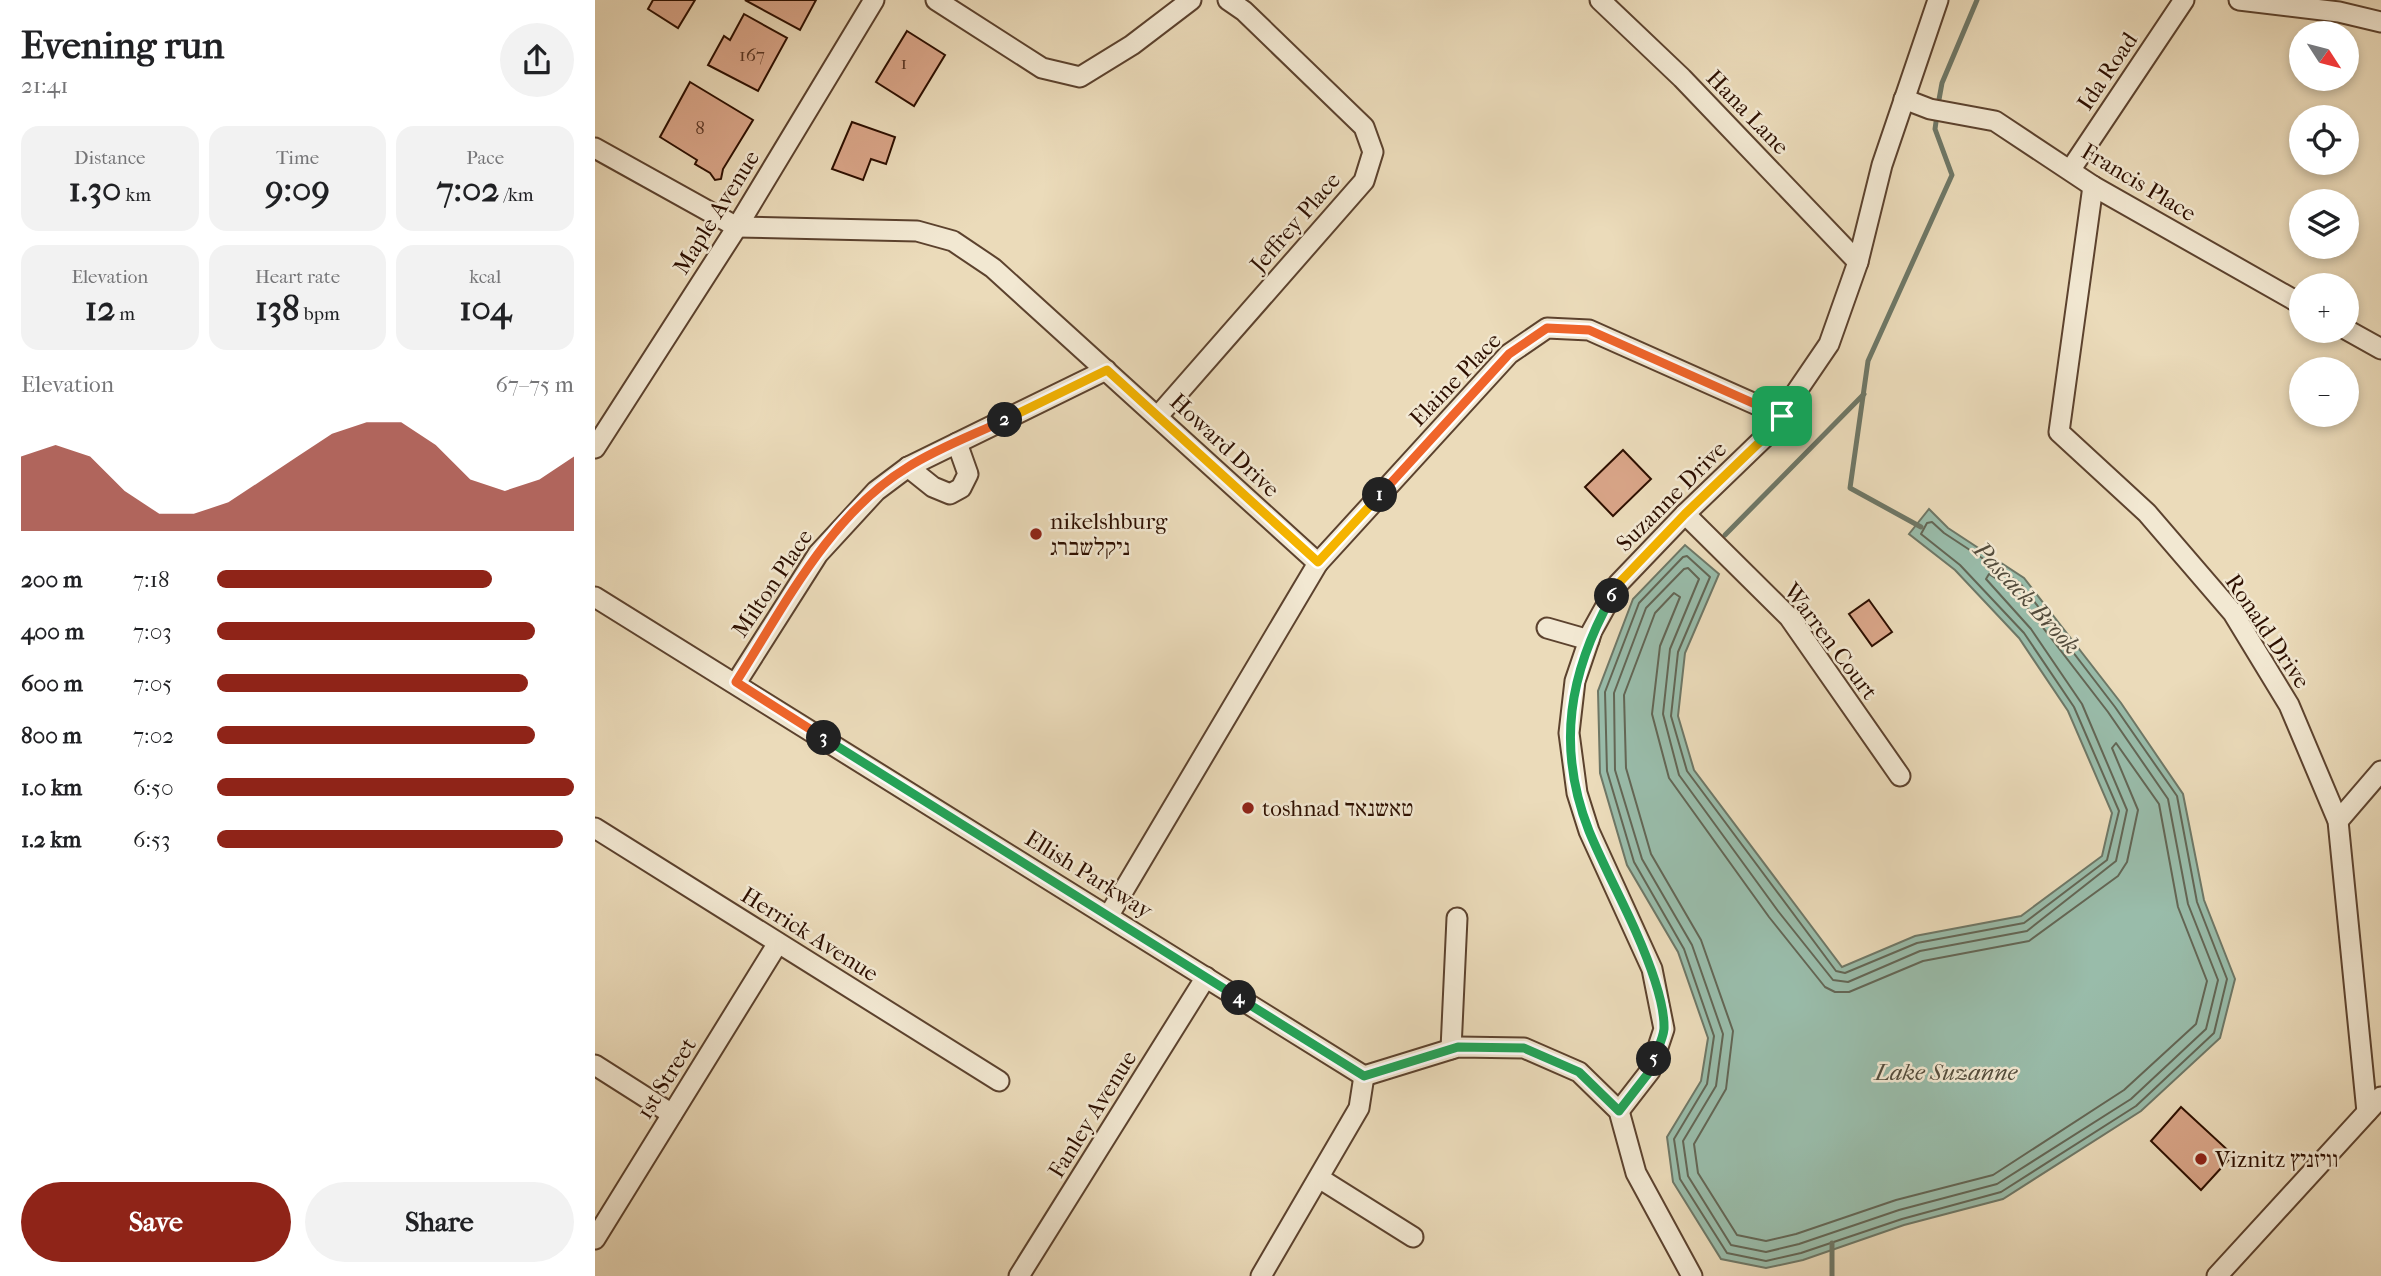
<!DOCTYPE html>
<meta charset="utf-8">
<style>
body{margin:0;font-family:"IM FELL French Canon","Frank Ruhl Libre",serif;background:#f2f2f2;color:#202124;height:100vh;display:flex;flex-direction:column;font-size:26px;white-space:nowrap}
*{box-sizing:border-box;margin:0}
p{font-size:23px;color:#757577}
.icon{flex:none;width:38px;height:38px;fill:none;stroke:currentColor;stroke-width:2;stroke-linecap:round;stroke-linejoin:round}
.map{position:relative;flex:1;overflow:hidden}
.panel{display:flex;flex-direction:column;background:#fff;width:595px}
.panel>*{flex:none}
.needle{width:46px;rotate:126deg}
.fabs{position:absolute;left:1694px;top:21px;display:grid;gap:14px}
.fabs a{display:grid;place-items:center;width:70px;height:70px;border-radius:50%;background:#fff;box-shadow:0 4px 10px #0003;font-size:35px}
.pin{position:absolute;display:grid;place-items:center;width:60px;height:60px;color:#fff;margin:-30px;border-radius:14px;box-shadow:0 4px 10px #0006}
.km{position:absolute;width:35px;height:35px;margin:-18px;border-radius:50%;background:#222;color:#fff;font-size:19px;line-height:35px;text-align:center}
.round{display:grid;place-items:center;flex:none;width:74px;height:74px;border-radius:37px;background:#f2f2f2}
.headline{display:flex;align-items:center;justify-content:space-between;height:119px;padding:0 21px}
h1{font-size:38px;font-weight:700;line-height:52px}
.metrics{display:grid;grid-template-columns:repeat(3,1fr);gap:10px;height:119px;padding:7px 21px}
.metrics div{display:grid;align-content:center;border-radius:18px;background:#f2f2f2;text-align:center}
.metrics b{font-size:35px;font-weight:700}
.metrics small{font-size:19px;font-weight:400}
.metrics p{font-size:19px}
.chart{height:196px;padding:14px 21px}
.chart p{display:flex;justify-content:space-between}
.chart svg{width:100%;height:126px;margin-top:7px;fill:#8f2418;opacity:.7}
.primary-button{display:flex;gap:14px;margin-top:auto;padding:14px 21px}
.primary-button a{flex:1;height:80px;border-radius:42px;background:#8f2418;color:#fff;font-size:28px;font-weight:700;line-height:80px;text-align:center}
.primary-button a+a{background:#f2f2f2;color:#202124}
ul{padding:0 21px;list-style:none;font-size:23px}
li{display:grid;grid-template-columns:112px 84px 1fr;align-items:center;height:52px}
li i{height:18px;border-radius:9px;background:#8f2418}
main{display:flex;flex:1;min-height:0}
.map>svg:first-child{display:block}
.water{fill:#99bcaa;stroke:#6e7766;stroke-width:2}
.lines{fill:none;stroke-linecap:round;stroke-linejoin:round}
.shore{stroke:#636655;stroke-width:2}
.stream{stroke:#6e7766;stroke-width:5}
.building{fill:#d9a588;stroke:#2d0f00;stroke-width:2}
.minor-casing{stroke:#5c422e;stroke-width:23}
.minor{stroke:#f2e8d2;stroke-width:19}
.split-1-casing{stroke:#fff;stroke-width:14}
.split-2-casing{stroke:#fff;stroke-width:14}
.split-3-casing{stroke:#fff;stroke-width:14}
.split-4-casing{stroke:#fff;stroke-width:14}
.split-5-casing{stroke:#fff;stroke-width:14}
.split-6-casing{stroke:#fff;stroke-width:14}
.split-7-casing{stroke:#fff;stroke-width:14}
.split-1{stroke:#f0652b;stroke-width:9}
.split-2{stroke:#f5b400;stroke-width:9}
.split-3{stroke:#f0652b;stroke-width:9}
.split-4{stroke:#22a559;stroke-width:9}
.split-5{stroke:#22a559;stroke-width:9}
.split-6{stroke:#22a559;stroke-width:9}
.split-7{stroke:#f5b400;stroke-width:9}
.poi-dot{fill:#8f2418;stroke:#f2e8d2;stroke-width:2.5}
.labels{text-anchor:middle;stroke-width:5;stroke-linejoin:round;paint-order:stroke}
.number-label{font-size:19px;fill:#583422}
.street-label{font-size:23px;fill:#2d0f00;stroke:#f2e8d2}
.poi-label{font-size:23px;fill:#2d0f00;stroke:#f2e8d2;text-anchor:start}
.water-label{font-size:24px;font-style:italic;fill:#534c3c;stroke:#f2e8d2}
</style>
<main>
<section class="panel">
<div class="headline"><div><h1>Evening run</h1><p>21:41</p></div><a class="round"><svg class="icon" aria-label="share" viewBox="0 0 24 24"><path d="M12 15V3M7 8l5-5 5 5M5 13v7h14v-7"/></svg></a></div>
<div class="metrics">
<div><p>Distance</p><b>1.30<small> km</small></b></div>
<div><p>Time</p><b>9:09</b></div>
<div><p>Pace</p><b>7:02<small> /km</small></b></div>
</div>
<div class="metrics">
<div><p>Elevation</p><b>12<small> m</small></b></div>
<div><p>Heart rate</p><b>138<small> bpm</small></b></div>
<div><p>kcal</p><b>104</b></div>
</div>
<div class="chart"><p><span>Elevation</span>67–75 m</p>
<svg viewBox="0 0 160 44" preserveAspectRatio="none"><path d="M0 44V18L10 14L20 18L30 30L40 38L50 38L60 34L70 26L80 18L90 10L100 6L110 6L120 14L130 26L140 30L150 26L160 18V44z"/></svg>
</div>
<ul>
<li><b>200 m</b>7:18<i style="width:77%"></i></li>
<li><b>400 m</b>7:03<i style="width:89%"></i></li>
<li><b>600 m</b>7:05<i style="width:87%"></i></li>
<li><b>800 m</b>7:02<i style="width:89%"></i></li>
<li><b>1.0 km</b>6:50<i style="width:100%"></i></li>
<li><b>1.2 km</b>6:53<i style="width:97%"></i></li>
</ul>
<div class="primary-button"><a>Save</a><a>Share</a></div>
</section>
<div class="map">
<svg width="1786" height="1276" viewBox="0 0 1786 1276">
<rect width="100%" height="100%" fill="#ebdbba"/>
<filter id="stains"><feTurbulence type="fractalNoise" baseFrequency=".00286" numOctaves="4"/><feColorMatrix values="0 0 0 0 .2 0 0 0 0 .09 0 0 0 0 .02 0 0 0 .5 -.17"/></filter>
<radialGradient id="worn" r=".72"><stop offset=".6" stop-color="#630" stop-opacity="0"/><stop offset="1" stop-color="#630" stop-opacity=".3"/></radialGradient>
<polygon class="water" points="1334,509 1353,528 1429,578 1526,703 1588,794 1609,900 1640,979 1625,1038 1546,1111 1408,1199 1309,1225 1208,1260 1171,1268 1126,1259 1078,1182 1072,1137 1106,1081 1113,1038 1083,952 1032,865 1005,773 1003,691 1038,599 1090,545 1124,574 1090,653 1083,716 1099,770 1247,967 1320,936 1426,916 1507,856 1517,813 1473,711 1424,638 1360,570 1314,534"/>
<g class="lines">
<g class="shore">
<polygon points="1337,522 1349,533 1425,583 1520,707 1582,796 1602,902 1632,979 1619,1033 1541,1106 1406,1192 1307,1219 1206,1253 1171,1261 1132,1253 1085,1179 1079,1139 1112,1084 1119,1036 1089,949 1039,862 1012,771 1010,692 1044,603 1088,557 1092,556 1115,577 1083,652 1076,716 1092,771 1241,971 1250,973 1322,943 1429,923 1512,860 1524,811 1479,707 1429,633 1365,565 1326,534 1332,523"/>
<polygon points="1093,568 1104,579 1075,649 1068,714 1084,775 1183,911 1238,980 1253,982 1325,951 1432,931 1521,861 1532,810 1487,704 1436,629 1391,579 1394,574 1419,590 1513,712 1573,799 1593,904 1623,980 1611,1029 1536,1099 1402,1184 1304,1210 1204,1244 1171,1252 1136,1245 1093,1176 1088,1141 1121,1086 1128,1034 1097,945 1047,859 1020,770 1019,693 1051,608 1089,569"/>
<polygon points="1079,593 1085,597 1065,646 1057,714 1074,778 1174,917 1230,987 1240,992 1254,992 1328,961 1434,941 1523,876 1532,862 1543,810 1517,748 1521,743 1564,804 1583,907 1612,981 1601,1024 1529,1090 1398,1175 1301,1200 1201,1234 1171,1241 1142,1235 1103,1173 1099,1144 1131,1089 1138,1031 1106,940 1056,854 1031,768 1029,695 1060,613"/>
</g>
<g class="stream">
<polyline points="1343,105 1347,83 1382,0"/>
<polyline points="1326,527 1255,488 1273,361 1357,175 1340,129 1342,115"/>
<polyline points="1130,535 1269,394"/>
<polyline points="1237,1243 1237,1276"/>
</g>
</g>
<g class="building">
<polygon points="58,0 100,0 83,28 53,9"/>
<polygon points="150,0 221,0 205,30"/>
<polygon points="149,14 192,38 163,91 113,65 129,36 135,40"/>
<polygon points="312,31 350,55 319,106 281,82"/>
<polygon points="95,82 158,120 128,169 126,179 120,180 115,173 100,164 102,160 65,137"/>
<polygon points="257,122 300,137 291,164 276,159 268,180 237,169"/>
<polygon points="1028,450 1056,479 1018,516 990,487"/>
<polygon points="1274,600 1297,632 1277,646 1254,614"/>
<polygon points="1586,1107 1638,1155 1606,1190 1556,1141"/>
</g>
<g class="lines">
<defs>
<g id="minor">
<polyline points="341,0 447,68 485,77 537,45 596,0"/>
<polyline points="1005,0 1087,78 1263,262"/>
<polyline points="1644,0 1744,12 1786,22"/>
<polyline points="1309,99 1335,109 1400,121 1498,186 1706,304"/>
<polyline points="0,148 142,227 322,231 358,241 398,268 723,563 514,915"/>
<polyline points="1476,169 1589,0"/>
<polyline points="1498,186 1464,432 1552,513 1638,613 1694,705 1743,821 1772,1112"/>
<polyline points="1752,330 1786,349"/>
<polyline points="563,416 769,181 778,152 769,127 649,11 633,0"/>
<polyline points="0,448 142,227 279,0"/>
<polyline points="313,467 338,487 355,494 366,488 373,474 362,443"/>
<polyline points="1090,514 1194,617 1305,776"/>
<polyline points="723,563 914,354 952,328 994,330 1187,416"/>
<polyline points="0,597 769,1076"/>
<polyline points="952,628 994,640"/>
<polyline points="141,683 223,554 281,491 313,467 511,370"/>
<polyline points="1743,821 1786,771"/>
<polyline points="0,828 404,1081"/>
<polyline points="856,1049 862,918"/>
<polyline points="0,1065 77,1114"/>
<polyline points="769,1076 863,1047 929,1048 984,1072 1024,1111 1041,1173 1097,1276"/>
<polyline points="1024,1111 1055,1071 1069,1029 1057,969 994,831 982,793 974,733 980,681 997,631 1023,584 1090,514 1172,435 1234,344 1263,262 1287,165 1343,0"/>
<polyline points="724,1178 818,1237"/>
<polyline points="0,1239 183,943"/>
<polyline points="424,1276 611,977"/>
<polyline points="666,1276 764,1108 769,1076"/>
<polyline points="1622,1276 1786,1097"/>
</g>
</defs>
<use href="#minor" class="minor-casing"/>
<use href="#minor" class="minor"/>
</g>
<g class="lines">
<defs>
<polyline id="split-1" points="785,495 914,354 952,328 994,330 1187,416"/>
<polyline id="split-2" points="410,420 512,370 723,562 785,495"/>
<path id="split-3" d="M229,738L141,682C189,607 234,515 313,467C343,448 378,435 410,420"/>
<polyline id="split-4" points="229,738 644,998"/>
<polyline id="split-5" points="644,998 769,1076 863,1047 929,1048 984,1072 1024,1111 1055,1071 1059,1059"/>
<path id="split-6" d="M1017,596C974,673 961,747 994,831C1008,865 1026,898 1041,932C1052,957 1070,1001 1069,1029C1068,1039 1062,1050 1059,1059"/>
<polyline id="split-7" points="1017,596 1023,584 1090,514 1172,435 1187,416"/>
</defs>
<use href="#split-1" class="split-1-casing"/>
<use href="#split-2" class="split-2-casing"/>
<use href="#split-3" class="split-3-casing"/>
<use href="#split-4" class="split-4-casing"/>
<use href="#split-5" class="split-5-casing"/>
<use href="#split-6" class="split-6-casing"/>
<use href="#split-7" class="split-7-casing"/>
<use href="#split-1" class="split-1"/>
<use href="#split-2" class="split-2"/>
<use href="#split-3" class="split-3"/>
<use href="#split-4" class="split-4"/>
<use href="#split-5" class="split-5"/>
<use href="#split-6" class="split-6"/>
<use href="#split-7" class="split-7"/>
</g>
<g class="poi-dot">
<circle cx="441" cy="534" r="7"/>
<circle cx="653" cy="808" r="7"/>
<circle cx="1606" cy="1159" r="7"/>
</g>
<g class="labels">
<g class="number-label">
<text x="157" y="61">167</text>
<text x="309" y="69">1</text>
<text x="105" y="134">8</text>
</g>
<g class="street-label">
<text transform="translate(1512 71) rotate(-56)" y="8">Ida Road</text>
<text transform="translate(1153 112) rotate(46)" y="8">Hana Lane</text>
<text transform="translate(1544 182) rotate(31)" y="8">Francis Place</text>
<text transform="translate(121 212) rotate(-58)" y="8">Maple Avenue</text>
<text transform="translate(700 222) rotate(-49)" y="8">Jeffrey Place</text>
<text transform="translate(860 379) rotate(-46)" y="8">Elaine Place</text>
<text transform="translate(630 445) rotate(43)" y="8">Howard Drive</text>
<text transform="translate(1076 496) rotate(-45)" y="8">Suzanne Drive</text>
<text transform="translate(177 583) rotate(-56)" y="8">Milton Place</text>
<text transform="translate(1673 631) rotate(56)" y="8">Ronald Drive</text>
<text transform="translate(1236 641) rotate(53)" y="8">Warren Court</text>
<text transform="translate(494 874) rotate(32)" y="8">Ellish Parkway</text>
<text transform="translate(215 934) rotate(32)" y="8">Herrick Avenue</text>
<text transform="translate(71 1078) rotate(-58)" y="8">1st Street</text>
<text transform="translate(497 1114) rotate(-58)" y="8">Fanley Avenue</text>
</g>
<g class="poi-label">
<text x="455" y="529">nikelshburg<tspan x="455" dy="26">ניקלשברג</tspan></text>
<text x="667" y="816">toshnad טאשנאד</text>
<text x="1620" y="1167">Viznitz וויזניץ</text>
</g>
<g class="water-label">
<text transform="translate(1432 598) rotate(47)" y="8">Pascack Brook</text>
<text x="1351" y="1080">Lake Suzanne</text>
</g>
</g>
<rect width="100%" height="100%" filter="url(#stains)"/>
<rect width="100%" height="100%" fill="url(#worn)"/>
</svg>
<div class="fabs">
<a><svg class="needle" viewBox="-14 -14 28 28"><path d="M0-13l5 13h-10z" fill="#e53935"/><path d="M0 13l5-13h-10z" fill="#757577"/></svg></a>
<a><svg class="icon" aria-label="locate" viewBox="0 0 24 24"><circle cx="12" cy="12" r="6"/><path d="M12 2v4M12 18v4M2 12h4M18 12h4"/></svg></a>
<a><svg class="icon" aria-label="layers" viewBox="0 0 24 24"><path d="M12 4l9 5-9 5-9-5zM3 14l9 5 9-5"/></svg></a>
<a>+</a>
<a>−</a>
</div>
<div class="pin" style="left:1187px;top:416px;background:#1e9e55"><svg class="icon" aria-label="arrive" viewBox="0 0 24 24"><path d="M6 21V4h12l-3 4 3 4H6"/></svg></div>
<b class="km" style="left:785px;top:495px">1</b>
<b class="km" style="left:410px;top:420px">2</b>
<b class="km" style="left:229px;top:738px">3</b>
<b class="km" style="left:644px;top:998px">4</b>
<b class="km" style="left:1059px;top:1059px">5</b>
<b class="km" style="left:1017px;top:596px">6</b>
</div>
</main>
